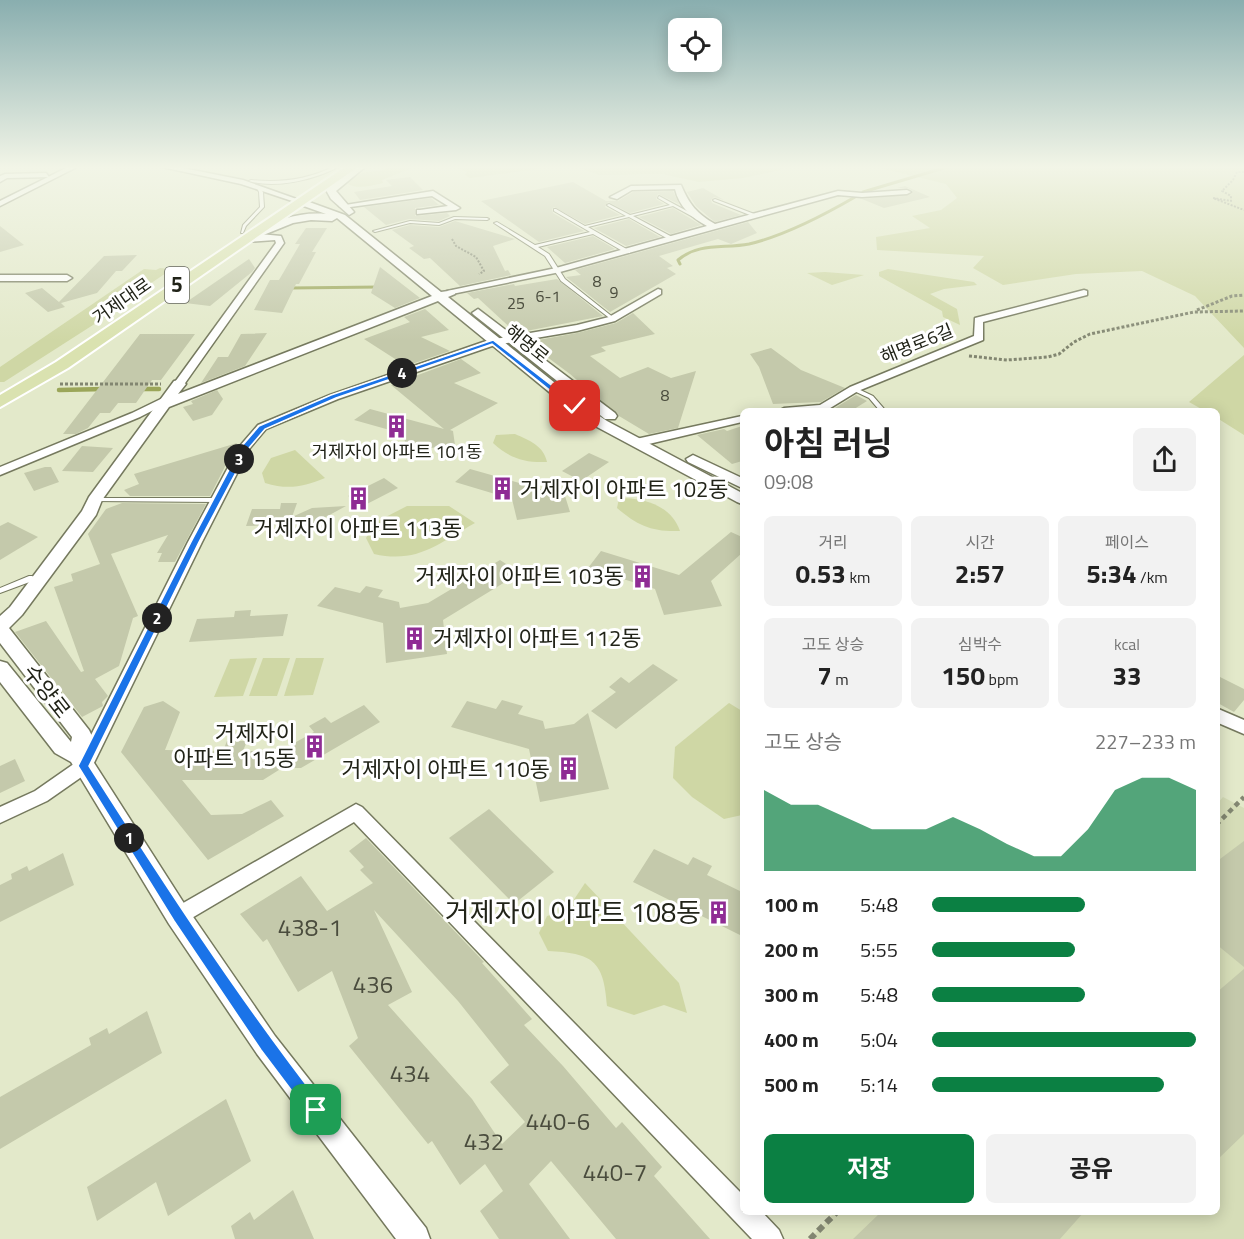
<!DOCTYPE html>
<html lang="ko">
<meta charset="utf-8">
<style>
body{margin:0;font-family:"Titillium Web","Noto Sans KR",sans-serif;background:#f2f2f2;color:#222;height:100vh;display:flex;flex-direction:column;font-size:22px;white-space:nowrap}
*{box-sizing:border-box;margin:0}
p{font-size:20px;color:#767676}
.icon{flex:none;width:33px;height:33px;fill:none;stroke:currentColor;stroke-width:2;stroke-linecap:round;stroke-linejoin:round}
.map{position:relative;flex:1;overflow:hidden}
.panel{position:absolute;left:740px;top:408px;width:480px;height:807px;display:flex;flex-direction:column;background:#fff;border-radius:9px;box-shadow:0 3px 15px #0003}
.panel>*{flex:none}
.fabs{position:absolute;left:668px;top:18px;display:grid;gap:12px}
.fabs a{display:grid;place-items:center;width:54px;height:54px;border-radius:9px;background:#fff;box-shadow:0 3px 15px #0003;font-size:30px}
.pin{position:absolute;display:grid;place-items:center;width:51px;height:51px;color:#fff;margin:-26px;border-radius:12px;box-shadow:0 3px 9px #0006}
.km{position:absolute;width:30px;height:30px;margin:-15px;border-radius:50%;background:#222;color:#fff;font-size:16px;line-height:30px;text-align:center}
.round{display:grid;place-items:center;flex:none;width:63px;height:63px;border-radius:9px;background:#f2f2f2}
.summary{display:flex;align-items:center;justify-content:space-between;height:102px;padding:0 24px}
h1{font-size:33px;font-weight:700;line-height:45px}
.metrics{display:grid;grid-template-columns:repeat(3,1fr);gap:9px;height:102px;padding:6px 24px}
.metrics div{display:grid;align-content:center;border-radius:9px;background:#f2f2f2;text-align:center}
.metrics b{font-size:26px;font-weight:700}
.metrics small{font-size:16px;font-weight:400}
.metrics p{font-size:16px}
.chart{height:168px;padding:12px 24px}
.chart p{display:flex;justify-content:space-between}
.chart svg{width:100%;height:108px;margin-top:6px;fill:#0b8043;opacity:.7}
.cta{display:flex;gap:12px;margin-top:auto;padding:12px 24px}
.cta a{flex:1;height:69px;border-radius:9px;background:#0b8043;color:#fff;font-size:24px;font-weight:700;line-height:69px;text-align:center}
.cta a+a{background:#f2f2f2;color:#222}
ul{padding:0 24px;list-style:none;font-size:20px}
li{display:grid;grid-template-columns:96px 72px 1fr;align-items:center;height:45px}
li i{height:15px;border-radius:8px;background:#0b8043}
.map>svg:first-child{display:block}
.built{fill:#d6ddb8}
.green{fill:#cfd7a5}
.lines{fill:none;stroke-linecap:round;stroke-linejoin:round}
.stream-far1{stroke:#9ba659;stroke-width:3}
.stream{stroke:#9ba659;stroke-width:4.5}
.building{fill:#c4c9ab;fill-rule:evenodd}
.service-casing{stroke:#75795e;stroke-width:2}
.minor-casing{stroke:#75795e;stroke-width:3}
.tertiary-casing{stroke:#75795e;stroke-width:3}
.primary-casing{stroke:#fff;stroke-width:4}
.path-far3{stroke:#828671;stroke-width:2;stroke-dasharray:2 1.5;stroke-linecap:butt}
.path-far2{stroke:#828671;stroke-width:3;stroke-dasharray:3 2;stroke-linecap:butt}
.path-far1{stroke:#828671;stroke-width:4.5;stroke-dasharray:5 4;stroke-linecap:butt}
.path{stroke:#828671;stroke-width:6;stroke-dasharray:7 4.5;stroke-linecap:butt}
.service{fill:#fff;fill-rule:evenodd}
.minor{fill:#fff;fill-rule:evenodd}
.tertiary{fill:#fff;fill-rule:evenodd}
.primary{fill:#dae2b0;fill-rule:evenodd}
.route{fill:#1a73e8;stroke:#fff;stroke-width:1.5}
.labels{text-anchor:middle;stroke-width:6;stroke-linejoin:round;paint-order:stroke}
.far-number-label{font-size:16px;fill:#4a4c3d}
.far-street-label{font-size:18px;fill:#212318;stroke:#fff}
.far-poi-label{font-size:18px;fill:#212318;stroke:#fff}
.shield{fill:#fff;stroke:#64655d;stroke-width:1.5}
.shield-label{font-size:21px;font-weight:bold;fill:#212318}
.poi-label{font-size:22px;fill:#212318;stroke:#fff;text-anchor:end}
.street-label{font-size:22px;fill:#212318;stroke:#fff}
.near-number-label{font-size:24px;fill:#4a4c3d}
.near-poi-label{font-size:27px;fill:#212318;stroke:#fff;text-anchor:end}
</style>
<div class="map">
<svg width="1244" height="1239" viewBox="0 0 1244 1239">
<rect width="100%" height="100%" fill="#e3e9ca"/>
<polygon class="built" points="1223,797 1244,808 1244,1239 810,1239 835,1212 1216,1212 1217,804"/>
<g class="green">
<path d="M390,167H424L409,169L382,180L383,183C372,185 358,190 348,184C364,165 374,176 390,167Z"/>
<polygon points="455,167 552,167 470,178 465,175 467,172"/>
<polygon points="577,167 782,167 780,170 743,178 699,182 662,174 599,175"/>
<polygon points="876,167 1244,167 1244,348 1195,296 1142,271 1076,274 1003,285 973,268 984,256 877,250 876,237 930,228 912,216 941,210 957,198 946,184"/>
<polygon points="160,268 172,269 129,298 132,300 4,382 0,382 0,367 144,269 156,270"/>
<polygon points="888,269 974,282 977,285 944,289 930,294 957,309 960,325 943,317 942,311 879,276 879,272"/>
<polygon points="825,272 864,275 832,285 807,273"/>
<polygon points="1244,355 1244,435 1217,418 1216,411 1205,411 1189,402"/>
<path d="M515,434C529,440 544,446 547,462C525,463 509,458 493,443L496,435Z"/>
<path d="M295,450L325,478C303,487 288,490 265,483L262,473L271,458Z"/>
<path d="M619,498C644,498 671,505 680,531C652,532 638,526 617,508Z"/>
<path d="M407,506H449L475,523C439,543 418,564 374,554L366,538L376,522Z"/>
<polygon points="257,658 243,696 214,697 230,659"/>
<polygon points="263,658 290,658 277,696 249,696"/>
<polygon points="296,658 324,658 313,695 284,696"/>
<polygon points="729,703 742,711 742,815 724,819 692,797 673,778 675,747"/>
<path d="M585,883L679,983L687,1013L664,1005L634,1015L607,1006C604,960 592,953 548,951L539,933L547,916L567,910Z"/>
</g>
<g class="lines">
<g class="stream-far1">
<polyline points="863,192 947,167"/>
<path d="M680,264L678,260C699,242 724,249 749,244C783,236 824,215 855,197"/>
<polyline points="289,288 380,287"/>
</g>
<g class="stream">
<polyline points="139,389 159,389"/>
<polyline points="59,390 105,389"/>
</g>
</g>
<g class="building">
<polygon points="410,177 423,190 360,200 354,192 392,186 386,180"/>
<polygon points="573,182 606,201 618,201 633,192 673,191 679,204 658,194 656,199 664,204 630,213 608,202 605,207 620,215 585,224 554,207 552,209 553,213 584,231 539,242 481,201"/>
<polygon points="905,186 930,197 884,208 862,199 912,194 913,191 908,188 897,188"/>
<polygon points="703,188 724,200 714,197 711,200 712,203 741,215 715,222 710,218 696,206 687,192"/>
<polygon points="431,198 439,205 415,208 415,216 447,213 450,216 439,221 409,219 386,225 364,207"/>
<polygon points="673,208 701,225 671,234 639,217"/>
<polygon points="629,219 660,237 626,246 594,228"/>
<polygon points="455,221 515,239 493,246 505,271 508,270 511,275 460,286 430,258 424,259 409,248 414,246 392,230 410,225 439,227"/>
<polygon points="748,222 757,233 731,244 718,239 659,256 673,266 667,268 676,274 610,312 566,277 581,275 575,270"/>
<polygon points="0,226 24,245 0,252"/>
<polygon points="306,228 327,228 312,252 316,252 299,284 296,284 282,313 254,310 270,280 279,280 300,244 295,244"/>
<polygon points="593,236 615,249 565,263 547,247"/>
<polygon points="137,255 122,271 116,271 97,293 61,303 65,307 48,312 25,293 42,288 59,302 104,256"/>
<polygon points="249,259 255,268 252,272 210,306 185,303"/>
<polygon points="380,267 420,298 395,308 371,293"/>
<polygon points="557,279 603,316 516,333 478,298 474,299 467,293 514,284 515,286"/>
<polygon points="425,309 449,330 421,337 450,351 406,366 364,339 410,322 404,317"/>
<polygon points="633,313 655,334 601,347 606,351 590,356 620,378 648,367 671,378 696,371 678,428 649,434 619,416 570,374 527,342 577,333 616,323"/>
<polygon points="267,333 245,366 201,383 218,357 228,357 241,334"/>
<polygon points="140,334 195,334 161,380 152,380 136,403 118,403 110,413 100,413 88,428 76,434 63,434"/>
<polygon points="771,348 801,370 845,388 821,402 773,404 759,367 750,354"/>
<polygon points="461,359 481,373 454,383 498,403 450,430 453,431 455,445 406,451 404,434 354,420 370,409 444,429 391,385"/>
<polygon points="217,390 223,399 212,415 193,421 183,407 193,404 191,401"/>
<polygon points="856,395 867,401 851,411 835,408"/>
<polygon points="742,426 742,461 732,464 697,435 724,429 727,431"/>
<polygon points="237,443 210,496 130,496 124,490 139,484 134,474"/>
<polygon points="82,446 113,448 93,472 62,471"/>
<polygon points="589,453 609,462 581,481 562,471"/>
<polygon points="45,467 51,467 59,482 34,491 24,473"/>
<polygon points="470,469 565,496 570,512 517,520 512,499 455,482"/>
<polygon points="384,478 398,488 363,506 348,496"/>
<polygon points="122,503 206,504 175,562 158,562 162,553 157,553 168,535 111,554 138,616 133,618 119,666 95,679 108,696 102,702 103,706 82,717 15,632 46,621 81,672 84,671 54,587 73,581 71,574 100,564 88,534 106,509"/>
<polygon points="281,503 297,503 292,517 312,508 346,506 313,524 246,526 252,509 280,509"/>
<polygon points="8,522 38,537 0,560 0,526"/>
<polygon points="731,532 742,537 742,553 711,581 722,606 664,615 655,589 588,568 601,551 679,575"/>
<polygon points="500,560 520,573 443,620 447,654 386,663 383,623 317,606 335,587 360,593 366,586 383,590 378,597 399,602 400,608 428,603"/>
<polygon points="251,610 250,616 288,614 283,636 189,642 197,619 234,617 235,611"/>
<polygon points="653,664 678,680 616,729 591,711 616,692 609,687 621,677 629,683"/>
<polygon points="1216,675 1244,689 1244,700 1234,712 1216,702"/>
<polygon points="502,700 523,706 518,714 543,721 545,729 574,724 588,713 609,789 540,802 529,749 451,727 467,701 496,709"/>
<polygon points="163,701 180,712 165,750 223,751 227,741 247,741 243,751 280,751 314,732 309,726 325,717 331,723 364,705 380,722 301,768 282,768 263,780 182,780 211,815 242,814 271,800 284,816 208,860 121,752 144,707"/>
<polygon points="15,759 25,781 0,793 0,766"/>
<polygon points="489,809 554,872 514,904 449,838"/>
<path d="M366,838L484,962L482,963L532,1019L524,1025L563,1066L616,1128L622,1122L662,1167L654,1176L710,1239H616L551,1161L529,1184L570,1239H499L480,1211L503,1191L485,1164L460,1185L432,1141L428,1144L349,1046L358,1038L332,971L298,992L267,939L263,942L240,914L301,876L327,911L373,883L360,870L364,867L349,851ZM374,910L458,1001L509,1065L490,1082L525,1122L502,1144L472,1099L388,1005L412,992Z"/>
<polygon points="1244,841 1244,967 1216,944 1216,862"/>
<polygon points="654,849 688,865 693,857 712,866 707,875 742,892 742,936 633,882"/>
<polygon points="63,853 74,885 0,922 0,885 12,879 11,874 27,866 29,871"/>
<polygon points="1244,969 1244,1134 1216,1161 1216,993"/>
<polygon points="147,1011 162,1053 0,1149 0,1097 91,1045 89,1038 107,1028 109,1034"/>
<polygon points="226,1099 251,1161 168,1216 156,1182 97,1221 87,1187"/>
<polygon points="293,1190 314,1239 235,1239 231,1226 250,1212 254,1220"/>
<polygon points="881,1212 1084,1212 1060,1239 853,1239"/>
</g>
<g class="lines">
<defs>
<g id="service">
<path d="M333,167H338C314,180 275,189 249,181L251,180C280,183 306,180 333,167Z"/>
<polygon points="256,186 258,186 263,192 264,207 246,226 243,233 241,233 243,225 260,207 259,192"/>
<polygon points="659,196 698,217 695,218 673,206 633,216 674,238 674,240 670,240 629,217 588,227 630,251 630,253 626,253 593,234 538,247 549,254 565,279 614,318 614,319 612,320 561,281 545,256 494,223 497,222 535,245 590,232 554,211 554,209 556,209 585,226 626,216 608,206 607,205 609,204 630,215 670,205 658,198"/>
<polygon points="715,199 757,215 758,216 755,217 714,201 713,200"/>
<polygon points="454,217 487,218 489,219 487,220 455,219 439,225 410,223 375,232 373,231 410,221 439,223"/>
<polygon points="854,387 873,396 886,411 880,411 869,398 852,390 851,389"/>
<polygon points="94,498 217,498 220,500 217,502 92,501 91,500 92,499"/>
<polygon points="29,576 32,576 36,578 35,580 0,593 0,588"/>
</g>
<g id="minor">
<polygon points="68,167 77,167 0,206 0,201"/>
<polygon points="162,167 178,167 243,180 305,202 301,204 241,184"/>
<polygon points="46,173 49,177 7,178 0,182 0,176 5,174"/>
<path d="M681,185C689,204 697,214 715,224L838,191L862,193L907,190L911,192L907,194L862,197L838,195L560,272L452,294L447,291L556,268L707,226C692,218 679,207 675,189L632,190L617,199L610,197L631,186Z"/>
<polygon points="433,191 460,208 456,210 417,214 417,210 420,210 448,206 432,196 343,208 339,206"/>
<polygon points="260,234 281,236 284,243 183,386 175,386 175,382 276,243 275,240 245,242 241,239"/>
<polygon points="0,275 67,275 72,278 67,281 0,281"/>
<polygon points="658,289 661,290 661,294 615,321 577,331 495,345 338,399 266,429 250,448 202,542 90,771 47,801 0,823 0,807 35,791 78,761 188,542 239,447 258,425 330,395 489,340 577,325 609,317"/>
<polygon points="1084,290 1087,291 1087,295 983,322 983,340 858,391 827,410 778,411 784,408 820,405 850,387 974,336 975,318"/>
<polygon points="169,395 175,398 173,400 140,417 0,475 0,467 132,413"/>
<polygon points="742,416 742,422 636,447 630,443 636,439"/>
<polygon points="1216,708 1244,720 1244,734 1216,722"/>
<polygon points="356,804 362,807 742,1194 742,1212 762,1212 779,1230 783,1239 752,1239 354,822 185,922 178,925 171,922 168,916 171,910"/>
</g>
<g id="tertiary">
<polygon points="355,167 365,167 336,191 354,212 349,215 331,199 326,190"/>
<path d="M301,199L345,215L441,292L455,290V294L448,297L580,403L607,421L742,493V504L737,502L597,427L570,409L438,301L169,407L102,500L96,515L22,615L9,628L89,730L92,736L89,755L187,908L275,1036L426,1228L430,1239H396L257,1054L169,924L71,762L55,753L0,682V661L7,663L71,742L72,737L0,643V616L10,607L82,511L89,497L174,381L179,380L186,384L178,394L432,296L337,218L332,221L311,220L293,223L256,238H248V234C273,222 298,211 326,214L298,204L296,202Z"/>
<polygon points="478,309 615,413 617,416 615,419 605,419 474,315 472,313"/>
<polygon points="693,455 742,478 742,488 688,462 686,459"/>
</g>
<polygon id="primary" points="345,167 358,167 68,368 0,407 0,395 56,362"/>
</defs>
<use href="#service" class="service-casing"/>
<use href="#minor" class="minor-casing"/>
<use href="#tertiary" class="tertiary-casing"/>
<use href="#primary" class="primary-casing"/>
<g class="path-far3">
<polyline points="1244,172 1237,172 1233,180 1222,191 1231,196 1231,201 1213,198 1244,210"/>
<polyline points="452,239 456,246 476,257 484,271 479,274"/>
</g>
<g class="path-far2">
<polyline points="1197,310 1232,296 1244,295"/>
<polyline points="969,356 1007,360 1048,357 1059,354 1074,342 1090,334 1194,312 1244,311"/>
<polyline points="60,384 161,384"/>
</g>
<polyline class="path-far1" points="1216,825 1244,797"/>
<polyline class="path" points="810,1239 837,1212"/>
<use href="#service" class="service"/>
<use href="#minor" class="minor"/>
<use href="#tertiary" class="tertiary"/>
<use href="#primary" class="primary"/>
</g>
<linearGradient id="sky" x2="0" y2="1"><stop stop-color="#89aeaf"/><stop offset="0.49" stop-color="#f2f5e7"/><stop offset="1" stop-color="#f2f5e7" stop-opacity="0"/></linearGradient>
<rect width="1244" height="341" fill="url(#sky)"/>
<path class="route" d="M493,340L577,405V408H572L492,344L336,398L265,429L249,448L199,542L89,766C163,882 237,996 321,1104L323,1110L321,1115L316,1117L310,1115L261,1050L174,921L78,766L191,542L241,447L259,426L331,395Z"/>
<defs>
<symbol id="building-bare" viewBox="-9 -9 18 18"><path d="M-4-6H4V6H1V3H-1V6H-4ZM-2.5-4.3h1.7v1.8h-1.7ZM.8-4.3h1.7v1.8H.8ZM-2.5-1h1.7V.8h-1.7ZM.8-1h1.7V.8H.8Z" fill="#8f2c94" stroke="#fff" stroke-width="2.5" paint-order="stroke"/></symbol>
</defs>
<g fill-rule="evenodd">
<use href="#building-bare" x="380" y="410" width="33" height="33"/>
<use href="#building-bare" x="486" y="472" width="33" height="33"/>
<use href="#building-bare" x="342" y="482" width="33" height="33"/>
<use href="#building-bare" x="626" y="560" width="33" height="33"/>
<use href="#building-bare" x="398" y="622" width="33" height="33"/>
<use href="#building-bare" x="298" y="730" width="33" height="33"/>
<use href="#building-bare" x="552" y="752" width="33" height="33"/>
<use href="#building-bare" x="702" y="896" width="33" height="33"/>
</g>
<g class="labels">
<g class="far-number-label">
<text x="597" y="287">8</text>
<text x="614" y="298">9</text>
<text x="548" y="302">6-1</text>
<text x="516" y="309">25</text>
<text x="665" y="401">8</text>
</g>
<g class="far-street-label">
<text transform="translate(122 301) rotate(-35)" y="6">거제대로</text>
<text transform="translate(527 344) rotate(39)" y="6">해명로</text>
<text transform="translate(917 344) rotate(-22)" y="6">해명로6길</text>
</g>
<g class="far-poi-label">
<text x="397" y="458">거제자이 아파트 101동</text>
</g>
<rect class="shield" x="165" y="267" width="24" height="36" rx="4.5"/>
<g class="shield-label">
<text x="177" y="292">5</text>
</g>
<g class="poi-label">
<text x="520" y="497" text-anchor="start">거제자이 아파트 102동</text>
<text x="358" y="536" text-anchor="middle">거제자이 아파트 113동</text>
<text x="624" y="584">거제자이 아파트 103동</text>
<text x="433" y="646" text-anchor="start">거제자이 아파트 112동</text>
<text x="296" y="741">거제자이<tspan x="296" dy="25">아파트 115동</tspan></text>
<text x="550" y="777">거제자이 아파트 110동</text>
</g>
<g class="street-label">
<text transform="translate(47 691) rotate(52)" y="8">수양로</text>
</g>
<g class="near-number-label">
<text x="310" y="936">438-1</text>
<text x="373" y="993">436</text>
<text x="410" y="1082">434</text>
<text x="558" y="1130">440-6</text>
<text x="484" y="1150">432</text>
<text x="615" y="1181">440-7</text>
</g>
<g class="near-poi-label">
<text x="701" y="922">거제자이 아파트 108동</text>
</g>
</g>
</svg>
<div class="fabs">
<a><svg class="icon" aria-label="locate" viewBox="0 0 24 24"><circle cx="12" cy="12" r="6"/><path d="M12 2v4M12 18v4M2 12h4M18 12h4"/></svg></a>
</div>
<div class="pin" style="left:316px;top:1110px;background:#1e9e55"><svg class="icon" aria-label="arrive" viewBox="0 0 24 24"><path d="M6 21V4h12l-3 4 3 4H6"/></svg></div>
<div class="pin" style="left:575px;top:406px;background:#d93025"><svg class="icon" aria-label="check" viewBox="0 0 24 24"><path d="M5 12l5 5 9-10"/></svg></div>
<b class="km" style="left:129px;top:838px">1</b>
<b class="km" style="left:157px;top:618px">2</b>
<b class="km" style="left:239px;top:459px">3</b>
<b class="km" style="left:402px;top:373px">4</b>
<section class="panel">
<div class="summary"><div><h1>아침 러닝</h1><p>09:08</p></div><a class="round"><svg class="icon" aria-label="share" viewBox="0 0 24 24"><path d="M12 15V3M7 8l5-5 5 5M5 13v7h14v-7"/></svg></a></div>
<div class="metrics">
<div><p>거리</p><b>0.53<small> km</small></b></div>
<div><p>시간</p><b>2:57</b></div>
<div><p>페이스</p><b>5:34<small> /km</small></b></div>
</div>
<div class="metrics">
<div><p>고도 상승</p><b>7<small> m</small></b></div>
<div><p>심박수</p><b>150<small> bpm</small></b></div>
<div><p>kcal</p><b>33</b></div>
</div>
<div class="chart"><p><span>고도 상승</span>227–233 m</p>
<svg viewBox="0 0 160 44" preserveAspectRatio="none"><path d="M0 44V11L10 17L20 17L30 22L40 27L50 27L60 27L70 22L80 27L90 33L100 38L110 38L120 27L130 11L140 6L150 6L160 11V44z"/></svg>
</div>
<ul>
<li><b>100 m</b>5:48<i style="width:58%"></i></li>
<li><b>200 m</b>5:55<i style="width:54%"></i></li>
<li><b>300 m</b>5:48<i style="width:58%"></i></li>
<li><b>400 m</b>5:04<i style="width:100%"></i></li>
<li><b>500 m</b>5:14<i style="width:88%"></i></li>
</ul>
<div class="cta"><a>저장</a><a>공유</a></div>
</section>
</div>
